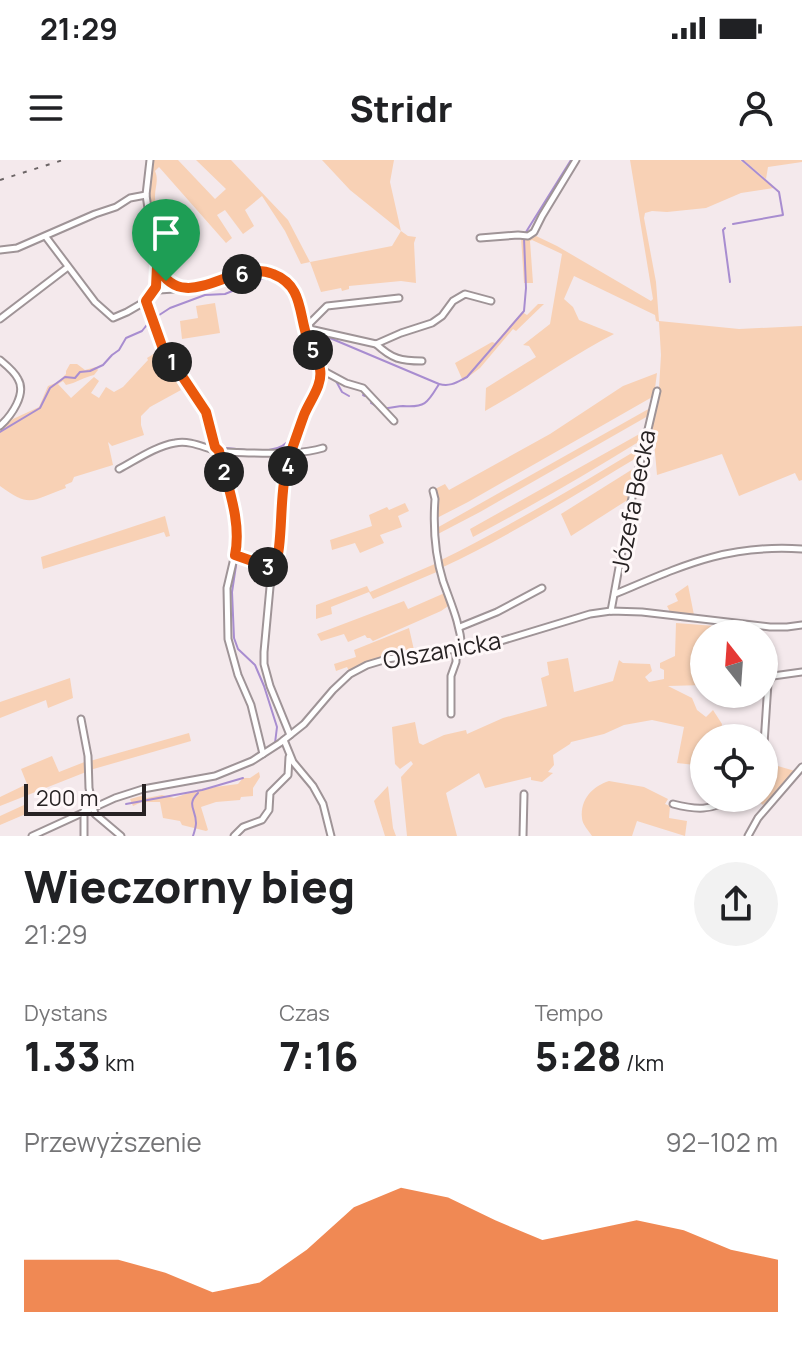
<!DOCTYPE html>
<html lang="pl">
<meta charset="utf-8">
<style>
body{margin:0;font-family:Manrope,sans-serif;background:#f2f2f2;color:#202124;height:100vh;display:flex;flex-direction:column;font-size:30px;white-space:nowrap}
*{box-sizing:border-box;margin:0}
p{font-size:26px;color:#757577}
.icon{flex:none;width:44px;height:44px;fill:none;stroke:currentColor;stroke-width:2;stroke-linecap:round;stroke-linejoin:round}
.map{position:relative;height:676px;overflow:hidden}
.sheet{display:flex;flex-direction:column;background:#fff;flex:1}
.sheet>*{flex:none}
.needle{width:52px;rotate:343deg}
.tools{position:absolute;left:690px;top:460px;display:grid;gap:16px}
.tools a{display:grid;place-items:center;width:88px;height:88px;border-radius:50%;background:#fff;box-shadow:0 2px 6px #0004;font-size:40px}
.scale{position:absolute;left:24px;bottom:20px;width:122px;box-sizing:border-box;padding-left:8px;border:4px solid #272223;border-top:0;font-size:22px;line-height:28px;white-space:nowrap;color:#272223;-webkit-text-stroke:6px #fff8f9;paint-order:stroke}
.pin{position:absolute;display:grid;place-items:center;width:68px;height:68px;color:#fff;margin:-82px -34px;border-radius:50% 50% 50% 0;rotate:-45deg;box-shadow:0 0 8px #0007}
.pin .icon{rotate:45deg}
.km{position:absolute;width:40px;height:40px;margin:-20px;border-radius:50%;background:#222;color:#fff;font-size:22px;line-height:40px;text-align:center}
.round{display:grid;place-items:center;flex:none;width:84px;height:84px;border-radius:42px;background:#f2f2f2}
.overview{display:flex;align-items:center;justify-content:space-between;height:136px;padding:0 24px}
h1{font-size:44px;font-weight:800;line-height:60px}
.figures{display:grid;grid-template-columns:repeat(3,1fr);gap:12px;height:136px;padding:8px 24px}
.figures div{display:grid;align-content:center}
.figures b{font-size:40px;font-weight:800}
.figures small{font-size:22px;font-weight:400}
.figures p{font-size:22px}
.chart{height:224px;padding:16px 24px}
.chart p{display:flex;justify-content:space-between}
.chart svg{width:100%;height:144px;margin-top:8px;fill:#ea580c;opacity:.7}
.status{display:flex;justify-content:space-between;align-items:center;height:56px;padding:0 40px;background:#fff;direction:ltr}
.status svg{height:22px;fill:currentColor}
header{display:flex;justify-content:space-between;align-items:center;height:104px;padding:0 24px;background:#fff;font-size:36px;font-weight:800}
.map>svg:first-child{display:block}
.green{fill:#f8d1b5}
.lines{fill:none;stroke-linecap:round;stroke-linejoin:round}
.stream{stroke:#a88dd0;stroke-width:2}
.minor-casing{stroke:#9f9497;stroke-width:9}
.minor{stroke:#fff;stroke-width:5}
.rail{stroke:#6c6566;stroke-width:2;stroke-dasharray:4 8;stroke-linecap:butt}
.route-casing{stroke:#fff;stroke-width:16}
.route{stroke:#ea580c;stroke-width:10}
.labels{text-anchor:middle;stroke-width:6;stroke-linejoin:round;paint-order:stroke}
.street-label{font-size:24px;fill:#272223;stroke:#fff8f9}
</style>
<div class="status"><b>21:29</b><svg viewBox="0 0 49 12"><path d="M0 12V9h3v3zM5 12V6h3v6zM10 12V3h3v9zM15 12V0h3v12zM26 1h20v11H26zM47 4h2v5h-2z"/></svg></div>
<header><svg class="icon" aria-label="menu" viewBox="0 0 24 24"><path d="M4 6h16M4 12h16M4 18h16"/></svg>Stridr<svg class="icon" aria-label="person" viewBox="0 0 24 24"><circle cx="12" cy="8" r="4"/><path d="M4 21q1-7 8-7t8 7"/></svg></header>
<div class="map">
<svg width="802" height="676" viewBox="0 0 802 676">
<rect width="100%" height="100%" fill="#f4e9ec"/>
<g class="green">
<path d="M153,0H178L215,39L226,29L196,0H231L288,60L310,102L392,86L401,71L350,30L322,0H394L390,22L401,71L408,76L416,77L414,83L416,123L401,121L349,126V129L342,131L341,128L321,132L310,102L301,104L285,71L262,36L245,50L254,66L243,74L225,50L217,55L232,78L226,83L159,7L155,11C159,20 155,27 155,36C155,46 161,107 165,113C167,116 171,119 174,122H171L161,113L155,90L148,35Z"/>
<path d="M630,0H740L774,28L741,33L706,48L667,52L652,51L645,53L644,58L656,122L659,161L739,169L802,166V320L799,321L795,313L739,336L722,294L657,315L652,259L659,228L661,195L659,162L656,161L655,155L574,116L564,139L573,147L579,160L614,174C569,197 529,227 485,251L486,228L536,197L529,186L523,185L550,164L562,94L532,80L530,81L533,123H524L521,77L534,75L557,86L651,141L653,139Z"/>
<polygon points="743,0 802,0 802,2 768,7 766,19"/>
<polygon points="215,143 220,173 182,179 180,161 198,158 196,146"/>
<polygon points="538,144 544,144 516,171 513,169 480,208 463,221 455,203 492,182 495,183 522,152 527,155"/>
<path d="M160,190L181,230L150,247L141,256V265L144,275L112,286L108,282L113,305L74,317L72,322L65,325L66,328C32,340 31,349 0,326V270L13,259L39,247L48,226L58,222L66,214V211L70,204H77L85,210L96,207L98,210L94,215C84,217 76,223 66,225L63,221L58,224L71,238L94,217L99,221L91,233L99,238L106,227L114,232L123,227L148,200L147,198Z"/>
<polygon points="657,213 654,236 468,342 435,359 435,329 445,324 449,330 550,274 623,226"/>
<polygon points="652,247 648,256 480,352 436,375 435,369"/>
<path d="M643,272L640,281C585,315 530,347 473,377L470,369Z"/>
<path d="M640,288L638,297C573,336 510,376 441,408L439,401C508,367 574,328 640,288Z"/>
<polygon points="636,307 629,339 571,376 561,354"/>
<polygon points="405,343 409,351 398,356 402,367 380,375 384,383 360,393 355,383 332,390 330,380 372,366 369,355 387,347 389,350"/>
<polygon points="165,356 170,376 166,377 164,372 43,409 41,397"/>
<polygon points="437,403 439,411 373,439 369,432 331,447 332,454 316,459 316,445 367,426 370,432"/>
<polygon points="688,425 694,455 670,452 667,446 678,441 675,434"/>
<polygon points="447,432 451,444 441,451 373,481 370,478 367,478 365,475 348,482 344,474 321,481 317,474 404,441 408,449"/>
<polygon points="676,463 728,467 728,474 704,474 704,525 668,526 692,538 697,550 706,557 713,550 722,564 720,576 723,578 704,578 704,606 677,603 684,567 698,570 652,560 624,565 604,574 571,582 570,584 553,595 554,605 548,612 553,613 542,622 531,620 531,617 485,628 479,613 446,633 457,676 407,676 401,617 413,604 411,601 400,609 395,604 392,567 415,562 419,583 423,585 444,575 466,570 467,574 503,558 547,546 541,518 549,515 547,502 568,498 574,532 613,521 619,500 623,503 650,504 652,511 645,517 649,522 664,519 664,510 660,508 660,503 675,496"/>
<path d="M409,468L414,490C391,494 368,498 349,511L347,507L336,511L334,504L356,497L354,490Z"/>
<polygon points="70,518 73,538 48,548 46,540 0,558 0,542"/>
<polygon points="189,573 191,581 90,610 90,601"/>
<polygon points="52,596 59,612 87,601 86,612 0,646 0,637 27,624 21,609"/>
<polygon points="764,602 795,611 763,645 754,638 764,638"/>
<polygon points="259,612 260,617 253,628 253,636 241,637 240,640 216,642 201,647 208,670 206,671 182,665 180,661 163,658 160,642 142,642 133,646 130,639 141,636 147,638 162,635 174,638 200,629 238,624 243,618 250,618"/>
<path d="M609,621L644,627L668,639L665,644L670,646L669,658L687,661L685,676L637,661L632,676H592C589,671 582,664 582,658C580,639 593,626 609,621Z"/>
<polygon points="388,626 393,668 396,676 385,676 374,641"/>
<polygon points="24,645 28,653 0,665 0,656"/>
</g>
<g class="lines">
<g class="stream">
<polyline points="733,64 783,55 779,32 742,0"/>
<polyline points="725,68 723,70 730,122"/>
<polyline points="526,72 571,0"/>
<polyline points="157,157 163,179"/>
<path d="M309,173H318L439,224C451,227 457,222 467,217L524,151L526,128L524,78"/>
<polyline points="336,221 342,232 349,236"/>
<polyline points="363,235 365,236"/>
<polyline points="371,243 376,246"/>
<polyline points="206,248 209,253 212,264"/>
<path d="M383,248C391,249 396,246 403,246C426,248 428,242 439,224"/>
<path d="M0,272L40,248L50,228L65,217L75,218L80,212L90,211L103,205L112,195L119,190L126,178L142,171L150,161L170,148L205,135L225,134L264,118C300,128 290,141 301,170"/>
<path d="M226,288C246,289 280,298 292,276C296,268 297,260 301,252C307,240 314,230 317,217"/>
<polyline points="225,294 228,315"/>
<polyline points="234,342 243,378 239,394"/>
<polyline points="237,399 232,432 234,478 238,489 255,505 264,526 277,567 275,583"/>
<polyline points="126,644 202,630 243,618"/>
<path d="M193,676C194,673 196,666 196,663C196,649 186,645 198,633"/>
</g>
<defs>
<g id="minor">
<polyline points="150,0 146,35 158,115 154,131"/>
<polyline points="46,77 95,142 113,158 127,152 146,141 154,132 159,130 189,128 250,111 270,112 284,119 295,130 308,179 320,209 319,220 318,228 300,266 283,327 280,383 277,404 270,427 264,492 264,504 270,526 290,575"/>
<polyline points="480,78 518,75 528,76 534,72 542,56 576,0"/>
<polyline points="0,90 17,88 95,54 116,47 130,38 146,35"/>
<polyline points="158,109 166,121 176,127"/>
<polyline points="146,141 162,186 206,252 215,287 219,291 237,366 238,381 227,428 228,479 238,515 251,545 263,594"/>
<polyline points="0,159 68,107"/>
<polyline points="306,167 327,146 399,138"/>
<polyline points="305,168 376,184 401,173 432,163 442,156 453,141 465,134 491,141"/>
<path d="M376,184C392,199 401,201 422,201"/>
<path d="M0,200C6,205 14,211 18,219C27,234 11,256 0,266"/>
<polyline points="320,209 346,223 363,228 394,261"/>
<path d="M119,309C136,300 156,286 175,283C191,280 204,288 218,291C228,293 239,292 249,293C274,293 299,295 323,288"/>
<path d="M433,331L435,339C433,367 435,395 443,421C451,444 460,463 462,488"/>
<polyline points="235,395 252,401 276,404"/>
<path d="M615,434C682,406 726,384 802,389"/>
<polyline points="611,451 631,342 657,231"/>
<polyline points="460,467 497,452 542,428"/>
<polyline points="451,554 451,516 456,502 456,489"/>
<polyline points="81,559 88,596 89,628 93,647 95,654 121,676"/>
<polyline points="284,580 293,602 313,626 323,644 331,676"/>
<polyline points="764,584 768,523 773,516 802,512"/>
<path d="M673,644C696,650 711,651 732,638"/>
<polyline points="84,651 84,676"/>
<polyline points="32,676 115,638 143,629 215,616 252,601 280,583 304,564 333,530 350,514 367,505 387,499 491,484 590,454 611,451 642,452 770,467 787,467 802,465"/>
<polyline points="234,676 243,667 262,660 269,650 270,633 288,615 289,597"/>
<polyline points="523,676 524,634"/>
<polyline points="748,676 758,658 802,607"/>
</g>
</defs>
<use href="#minor" class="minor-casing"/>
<use href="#minor" class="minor"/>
<polyline class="rail" points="0,20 63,0"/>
</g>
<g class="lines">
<defs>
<path id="route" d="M157,106C185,159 233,97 273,114C304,126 298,154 308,180C312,189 319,199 320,209C323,225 310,240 304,255C300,266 296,278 292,289C288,303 284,317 283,331C280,360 282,388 273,416L266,403L252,401L235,395C242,361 227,325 219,291L215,287L206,252L162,186L146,141L156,127Z"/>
</defs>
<use href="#route" class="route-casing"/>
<use href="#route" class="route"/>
</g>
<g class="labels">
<g class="street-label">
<text transform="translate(634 341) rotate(-79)" y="8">Józefa Becka</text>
<text transform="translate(442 491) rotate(-10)" y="8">Olszanicka</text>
</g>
</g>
</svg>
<div class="tools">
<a><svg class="needle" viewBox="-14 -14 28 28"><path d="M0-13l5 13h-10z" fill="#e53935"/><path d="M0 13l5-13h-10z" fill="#757577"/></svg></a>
<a><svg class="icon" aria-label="locate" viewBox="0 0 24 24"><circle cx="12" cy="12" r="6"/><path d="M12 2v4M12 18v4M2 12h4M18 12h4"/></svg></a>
</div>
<div class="scale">200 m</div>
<div class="pin" style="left:166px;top:121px;background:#1e9e55"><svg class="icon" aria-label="arrive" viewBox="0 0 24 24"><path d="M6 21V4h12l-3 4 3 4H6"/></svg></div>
<b class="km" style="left:172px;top:202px">1</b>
<b class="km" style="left:224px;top:312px">2</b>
<b class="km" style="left:268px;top:407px">3</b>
<b class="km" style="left:288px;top:306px">4</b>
<b class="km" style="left:313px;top:190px">5</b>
<b class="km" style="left:242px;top:114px">6</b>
</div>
<section class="sheet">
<div class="overview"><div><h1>Wieczorny bieg</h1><p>21:29</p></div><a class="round"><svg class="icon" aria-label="share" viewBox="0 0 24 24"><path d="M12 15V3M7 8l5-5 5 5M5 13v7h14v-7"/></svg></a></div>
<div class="figures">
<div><p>Dystans</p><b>1.33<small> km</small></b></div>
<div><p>Czas</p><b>7:16</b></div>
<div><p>Tempo</p><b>5:28<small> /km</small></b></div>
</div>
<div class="chart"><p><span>Przewyższenie</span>92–102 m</p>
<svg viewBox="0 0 160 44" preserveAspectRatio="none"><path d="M0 44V28L10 28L20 28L30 32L40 38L50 35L60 25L70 12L80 6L90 9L100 16L110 22L120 19L130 16L140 19L150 25L160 28V44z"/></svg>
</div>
</section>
